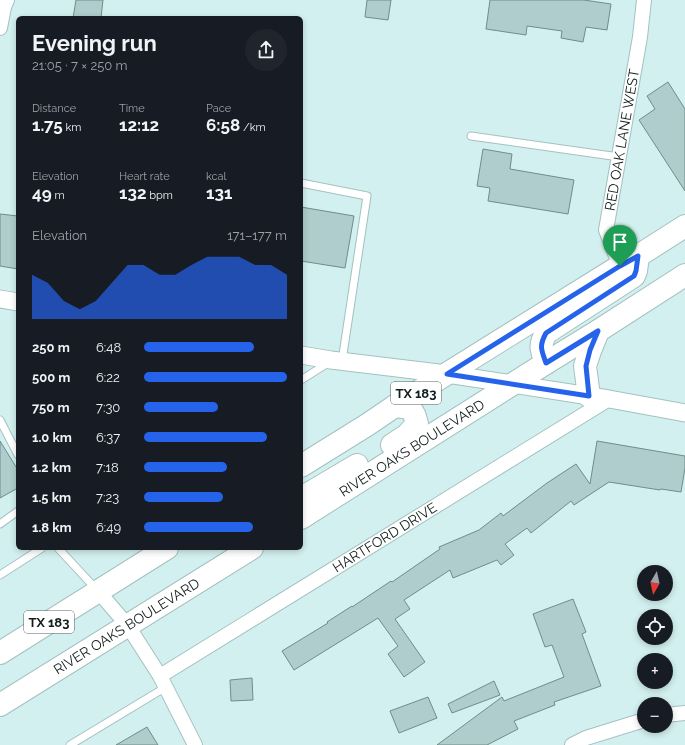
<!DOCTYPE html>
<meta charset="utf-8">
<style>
body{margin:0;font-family:Raleway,sans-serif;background:#20242c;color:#f1f3f6;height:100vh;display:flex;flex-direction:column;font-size:15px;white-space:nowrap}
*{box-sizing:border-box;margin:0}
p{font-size:13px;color:#9ea1a6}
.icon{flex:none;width:22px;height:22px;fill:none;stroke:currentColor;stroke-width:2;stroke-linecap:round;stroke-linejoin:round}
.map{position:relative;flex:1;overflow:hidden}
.details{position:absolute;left:16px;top:16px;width:287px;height:534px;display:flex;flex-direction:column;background:#171b24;border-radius:6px;box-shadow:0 2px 6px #0003}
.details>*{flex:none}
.needle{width:26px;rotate:189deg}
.fabs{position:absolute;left:637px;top:565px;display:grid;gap:8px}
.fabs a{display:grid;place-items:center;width:36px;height:36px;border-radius:50%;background:#171b24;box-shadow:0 2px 6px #0003;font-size:20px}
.pin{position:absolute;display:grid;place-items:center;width:34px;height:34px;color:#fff;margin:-41px -17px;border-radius:50% 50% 50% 0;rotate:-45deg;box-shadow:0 0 4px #0007}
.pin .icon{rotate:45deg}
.round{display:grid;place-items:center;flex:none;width:42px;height:42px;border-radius:21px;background:#20242c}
.summary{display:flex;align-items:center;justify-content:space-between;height:68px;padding:0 16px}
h1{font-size:22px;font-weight:700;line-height:30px}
.metrics{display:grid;grid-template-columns:repeat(3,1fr);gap:6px;height:68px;padding:4px 16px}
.metrics div{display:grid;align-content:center}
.metrics b{font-size:17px;font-weight:700}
.metrics small{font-size:11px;font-weight:400}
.metrics p{font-size:11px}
.chart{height:112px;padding:8px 16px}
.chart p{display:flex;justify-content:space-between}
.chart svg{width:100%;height:72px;margin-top:4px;fill:#2563eb;opacity:.7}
ul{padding:0 16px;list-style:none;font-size:13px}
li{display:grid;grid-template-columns:64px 48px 1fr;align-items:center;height:30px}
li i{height:10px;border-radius:5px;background:#2563eb}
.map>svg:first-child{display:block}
.building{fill:#afcdcc;stroke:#708c8b}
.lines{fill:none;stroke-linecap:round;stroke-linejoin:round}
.service-casing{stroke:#a4c1c0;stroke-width:9}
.minor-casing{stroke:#a4c1c0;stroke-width:16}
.tertiary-casing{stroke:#a4c1c0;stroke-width:19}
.primary-casing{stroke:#a4c1c0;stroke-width:24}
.service{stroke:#fff;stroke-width:7}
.minor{stroke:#fff;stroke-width:14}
.tertiary{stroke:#fff;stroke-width:17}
.primary{stroke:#fff;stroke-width:22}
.route-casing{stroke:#fff;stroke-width:8}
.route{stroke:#2563eb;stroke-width:5}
.labels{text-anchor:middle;stroke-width:3;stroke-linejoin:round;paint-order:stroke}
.shield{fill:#fff;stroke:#596161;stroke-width:1}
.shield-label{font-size:13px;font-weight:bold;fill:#121d1d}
.street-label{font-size:14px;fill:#121d1d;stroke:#fff}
</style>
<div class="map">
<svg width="685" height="745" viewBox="0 0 685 745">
<rect width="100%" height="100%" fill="#d2f0ef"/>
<g class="building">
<polygon points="76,0 103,0 101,18 73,18"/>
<polygon points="367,0 391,0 388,20 365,17"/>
<polygon points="490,0 584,0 611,4 607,30 586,27 583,42 561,38 562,31 527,26 526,35 486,29"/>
<polygon points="668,82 685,109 685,191 639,120 655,109 647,96"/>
<polygon points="483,149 512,154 510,169 574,180 568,214 488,201 490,188 477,186"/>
<polygon points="301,207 354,216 345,268 301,261"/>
<polygon points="0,214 18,216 18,269 0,266"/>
<polygon points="0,441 18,470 18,488 0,498"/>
<polygon points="597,441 685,456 685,468 681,492 661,489 660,490 609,482 574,505 571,501 531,533 527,528 505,544 514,555 501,565 497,560 453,578 450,570 404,600 410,609 395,619 425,662 404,677 388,654 398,646 378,618 294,670 282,651 328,623 327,622 352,606 352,607 391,581 392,582 440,549 439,547 479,530 501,513 503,516 547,483 576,464 590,484"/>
<polygon points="573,599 586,632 582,634 601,686 554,702 555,705 514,721 518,729 487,745 437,745 502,697 504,701 564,677 552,645 545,647 533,614"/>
<polygon points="252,678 253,700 231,701 230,680"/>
<polygon points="494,681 500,695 452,713 448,704"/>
<polygon points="428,697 437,718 399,733 390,711"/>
<polygon points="147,727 158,745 116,745"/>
</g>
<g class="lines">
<defs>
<g id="service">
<polyline points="471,136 619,157"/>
<polyline points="301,183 367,196 342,361"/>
<polyline points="301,380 328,363"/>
<polyline points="0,420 18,455"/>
<polyline points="0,524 18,511"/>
<polyline points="58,548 96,589"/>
<polyline points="0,575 42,548"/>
<polyline points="70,745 166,687"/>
</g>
<g id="minor">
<polyline points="0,28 4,7 7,0"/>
<path id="s1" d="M620,266L606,230L640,37L644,0"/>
<polyline points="98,591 128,626 160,676 195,745"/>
<path id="s2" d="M160,676L609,399"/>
<polyline points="666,715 685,713"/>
<polyline points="572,745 586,738 644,720"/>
</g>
<g id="tertiary">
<polyline points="0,299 18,302"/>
<polyline points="301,355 331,360 447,374 609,399 685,413"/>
</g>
<g id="primary">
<path d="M546,363C541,349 539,346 546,333L634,276L636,271L638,256"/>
<polyline points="589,396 585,366 590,351 598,331"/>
<path d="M392,445L407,435L417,424C413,408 412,408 395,406"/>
<polyline points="301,466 367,425 395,406 620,266 638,256 685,226"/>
<polyline points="307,514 308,494 357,465"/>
<path id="s3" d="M301,518L546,363L598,331L685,275"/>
<polyline points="0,653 167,548"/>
<path id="s4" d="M0,705L252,548"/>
</g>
</defs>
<use href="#service" class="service-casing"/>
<use href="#minor" class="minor-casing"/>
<use href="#tertiary" class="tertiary-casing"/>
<use href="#primary" class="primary-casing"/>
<use href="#service" class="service"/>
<use href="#minor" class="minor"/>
<use href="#tertiary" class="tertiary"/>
<use href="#primary" class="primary"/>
</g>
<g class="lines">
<defs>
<path id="route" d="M638,256L636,271L634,276L546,333C539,346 541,349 546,363L598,331L590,350L586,366L589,396L447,374L620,266Z"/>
</defs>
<use href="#route" class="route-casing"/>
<use href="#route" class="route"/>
</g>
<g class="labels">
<g class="shield">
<rect x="391" y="382" width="50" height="22" rx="3"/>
<rect x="24" y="611" width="50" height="22" rx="3"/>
</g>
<g class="shield-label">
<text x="416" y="398">TX 183</text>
<text x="49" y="627">TX 183</text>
</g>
<g class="street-label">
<text dy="5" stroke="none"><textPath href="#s1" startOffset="130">RED OAK LANE WEST</textPath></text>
<text dy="5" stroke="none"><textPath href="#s3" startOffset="131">RIVER OAKS BOULEVARD</textPath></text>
<text dy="5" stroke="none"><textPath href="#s2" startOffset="264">HARTFORD DRIVE</textPath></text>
<text dy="5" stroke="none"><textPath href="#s4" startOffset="149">RIVER OAKS BOULEVARD</textPath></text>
</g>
</g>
</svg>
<div class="fabs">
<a><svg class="needle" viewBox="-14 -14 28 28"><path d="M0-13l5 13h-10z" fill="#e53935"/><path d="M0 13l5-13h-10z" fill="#9ea1a6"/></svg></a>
<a><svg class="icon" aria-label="locate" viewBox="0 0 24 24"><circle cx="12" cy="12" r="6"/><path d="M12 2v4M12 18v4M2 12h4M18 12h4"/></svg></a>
<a>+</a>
<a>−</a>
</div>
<div class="pin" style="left:620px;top:266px;background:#1e9e55"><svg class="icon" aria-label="arrive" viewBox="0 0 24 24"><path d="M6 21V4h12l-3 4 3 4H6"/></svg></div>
<section class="details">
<div class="summary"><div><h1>Evening run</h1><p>21:05 · 7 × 250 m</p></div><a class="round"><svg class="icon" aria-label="share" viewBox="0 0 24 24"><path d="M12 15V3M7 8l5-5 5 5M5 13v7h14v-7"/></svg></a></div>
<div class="metrics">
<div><p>Distance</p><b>1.75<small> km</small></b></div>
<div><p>Time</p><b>12:12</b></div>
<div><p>Pace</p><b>6:58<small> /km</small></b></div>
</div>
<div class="metrics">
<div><p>Elevation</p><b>49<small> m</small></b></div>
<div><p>Heart rate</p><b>132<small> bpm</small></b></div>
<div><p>kcal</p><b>131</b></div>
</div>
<div class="chart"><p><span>Elevation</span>171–177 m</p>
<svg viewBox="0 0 160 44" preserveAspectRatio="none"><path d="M0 44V17L10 22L20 33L30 38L40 33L50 22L60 11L70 11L80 17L90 17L100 11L110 6L120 6L130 6L140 11L150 11L160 17V44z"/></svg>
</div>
<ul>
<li><b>250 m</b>6:48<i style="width:77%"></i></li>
<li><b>500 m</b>6:22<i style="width:100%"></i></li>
<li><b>750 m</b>7:30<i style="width:52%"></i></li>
<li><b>1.0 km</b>6:37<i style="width:86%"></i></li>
<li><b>1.2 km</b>7:18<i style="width:58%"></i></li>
<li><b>1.5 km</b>7:23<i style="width:55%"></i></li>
<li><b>1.8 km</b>6:49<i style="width:76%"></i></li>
</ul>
</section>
</div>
